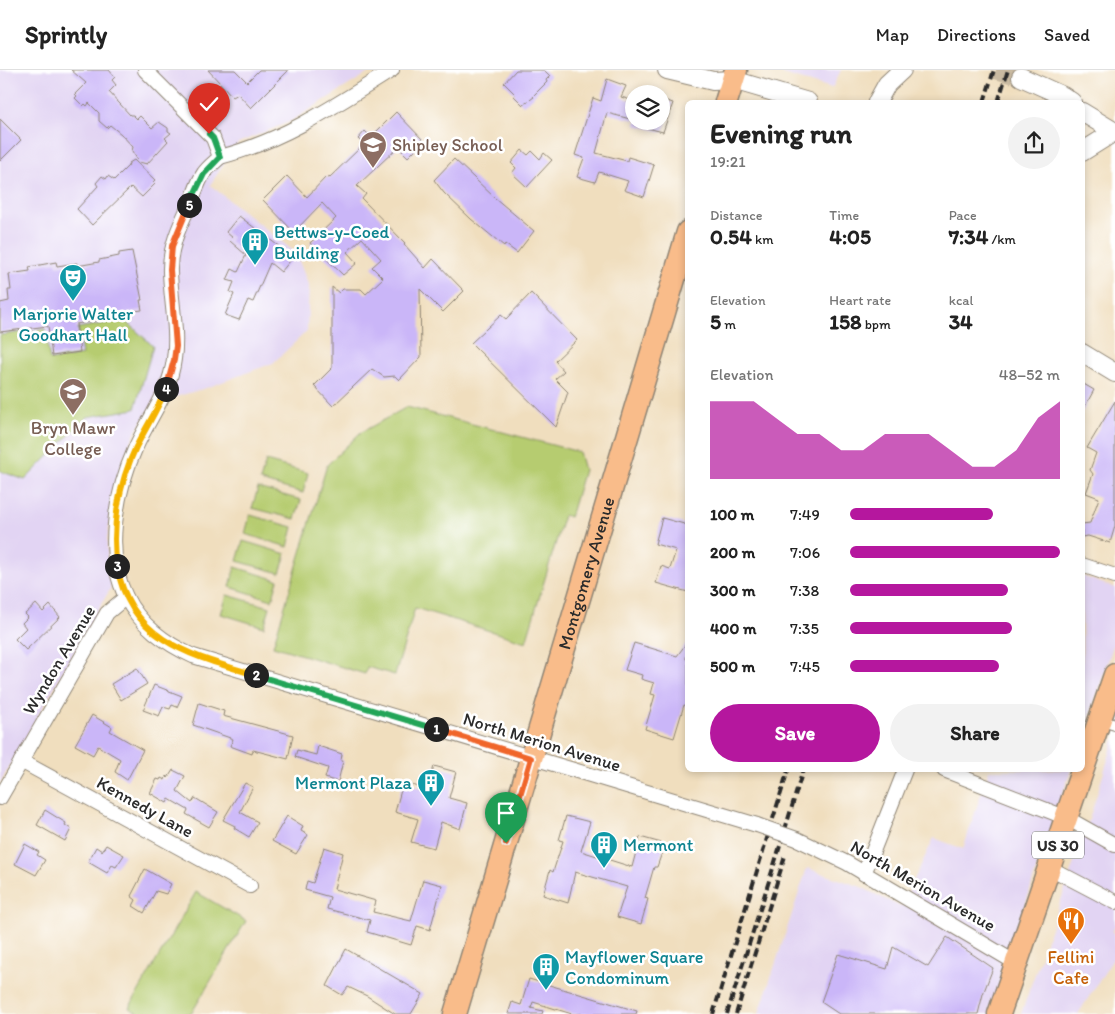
<!DOCTYPE html>
<meta charset="utf-8">
<style>
body{margin:0;font-family:Itim,sans-serif;background:#f2f2f2;color:#222;height:100vh;display:flex;flex-direction:column;font-size:19px;white-space:nowrap}
*{box-sizing:border-box;margin:0}
p{font-size:16px;color:#767676}
.icon{flex:none;width:28px;height:28px;fill:none;stroke:currentColor;stroke-width:2;stroke-linecap:round;stroke-linejoin:round}
.map{position:relative;flex:1;overflow:hidden}
.side{position:absolute;left:685px;top:30px;width:400px;height:672px;display:flex;flex-direction:column;background:#fff;border-radius:8px;box-shadow:0 2px 8px #0003}
.side>*{flex:none}
.fabs{position:absolute;left:625px;top:15px;display:grid;gap:10px}
.fabs a{display:grid;place-items:center;width:45px;height:45px;border-radius:50%;background:#fff;box-shadow:0 2px 8px #0003;font-size:25px}
.pin{position:absolute;display:grid;place-items:center;width:42px;height:42px;color:#fff;margin:-51px -21px;border-radius:50% 50% 50% 0;rotate:-45deg;box-shadow:0 0 5px #0007}
.pin .icon{rotate:45deg}
.km{position:absolute;width:25px;height:25px;margin:-12px;border-radius:50%;background:#222;color:#fff;font-size:14px;line-height:25px;text-align:center}
.round{display:grid;place-items:center;flex:none;width:52px;height:52px;border-radius:26px;background:#f2f2f2}
.head{display:flex;align-items:center;justify-content:space-between;height:85px;padding:0 25px}
h1{font-size:28px;font-weight:700;line-height:38px}
.figures{display:grid;grid-template-columns:repeat(3,1fr);gap:8px;height:85px;padding:5px 25px}
.figures div{display:grid;align-content:center}
.figures b{font-size:21px;font-weight:700}
.figures small{font-size:14px;font-weight:400}
.figures p{font-size:14px}
.chart{height:140px;padding:10px 25px}
.chart p{display:flex;justify-content:space-between}
.chart svg{width:100%;height:90px;margin-top:5px;fill:#b5179e;opacity:.7}
.primary-button{display:flex;gap:10px;margin-top:auto;padding:10px 25px}
.primary-button a{flex:1;height:58px;border-radius:30px;background:#b5179e;color:#fff;font-size:20px;font-weight:700;line-height:58px;text-align:center}
.primary-button a+a{background:#f2f2f2;color:#222}
ul{padding:0 25px;list-style:none;font-size:16px}
li{display:grid;grid-template-columns:80px 60px 1fr;align-items:center;height:38px}
li i{height:12px;border-radius:6px;background:#b5179e}
header{display:flex;align-items:center;gap:30px;box-sizing:border-box;height:70px;padding:0 25px;background:#fff;border-bottom:1px solid #e0e0e0}
header strong{font-size:24px}
nav{display:flex;gap:28px;margin-inline-start:auto;font-size:18px}
.map>svg:first-child{display:block}
.built{fill:#e2d4f3}
.green{fill:#b6cc70;stroke:#707c4e}
.building{fill:#cab6f8}
.lines{fill:none;stroke-linecap:round;stroke-linejoin:round}
.tertiary-tunnel{stroke:#c9baa1;stroke-width:18;stroke-dasharray:18 9;stroke-linecap:butt}
.pedestrian-casing{stroke:#8e8474;stroke-width:12}
.minor-casing{stroke:#8e8474;stroke-width:16}
.tertiary-casing{stroke:#8e8474;stroke-width:20}
.primary-casing{stroke:#8e8474;stroke-width:25}
.trunk-casing{stroke:#8e8474;stroke-width:25}
.pedestrian{stroke:#fff;stroke-width:10}
.minor{stroke:#fff;stroke-width:14}
.tertiary{stroke:#fff;stroke-width:18}
.primary{stroke:#f9bc8a;stroke-width:22}
.trunk{stroke:#f9bc8a;stroke-width:22}
.rail{stroke:#2b2b2b;stroke-width:4;stroke-dasharray:8 4;stroke-linecap:butt}
.minor-bridge-casing{stroke:#8e8474;stroke-width:16;stroke-linecap:butt}
.minor-bridge{stroke:#fff;stroke-width:14}
.split-1-casing{stroke:#fff;stroke-width:10}
.split-2-casing{stroke:#fff;stroke-width:10}
.split-3-casing{stroke:#fff;stroke-width:10}
.split-4-casing{stroke:#fff;stroke-width:10}
.split-5-casing{stroke:#fff;stroke-width:10}
.split-6-casing{stroke:#fff;stroke-width:10}
.split-1{stroke:#f0652b;stroke-width:6}
.split-2{stroke:#22a559;stroke-width:6}
.split-3{stroke:#f5b400;stroke-width:6}
.split-4{stroke:#f5b400;stroke-width:6}
.split-5{stroke:#f0652b;stroke-width:6}
.split-6{stroke:#22a559;stroke-width:6}
.labels{text-anchor:middle;stroke-width:5;stroke-linejoin:round;paint-order:stroke}
.shield{fill:#fff;stroke:#6b6b6b;stroke-width:1}
.shield-label{font-size:16px;font-weight:bold;fill:#2b2b2b}
.education-label{font-size:18px;fill:#785e54;stroke:#fff;text-anchor:start}
.culture-label{font-size:18px;fill:#0d838f;stroke:#fff;text-anchor:start}
.street-label{font-size:18px;fill:#2b2b2b;stroke:#fff}
.food-label{font-size:18px;fill:#c56008;stroke:#fff}
</style>
<header>
<strong>Sprintly</strong>
<nav><a>Map</a><a>Directions</a><a>Saved</a></nav>
</header>
<div class="map">
<svg width="1115" height="944" viewBox="0 0 1115 944">
<rect width="100%" height="100%" fill="#fff"/>
<filter id="ink" filterUnits="userSpaceOnUse"><feTurbulence type="fractalNoise" baseFrequency=".02" numOctaves="2"/><feDisplacementMap in="SourceGraphic" scale="10" xChannelSelector="R" yChannelSelector="G"/><feConvolveMatrix kernelMatrix="1 2 1 2 8 2 1 2 1" color-interpolation-filters="sRGB"/></filter>
<filter id="wash" filterUnits="userSpaceOnUse"><feTurbulence type="fractalNoise" baseFrequency=".0096" numOctaves="4" result="noise"/><feDisplacementMap in="SourceGraphic" scale="20" xChannelSelector="R" yChannelSelector="G"/><feGaussianBlur stdDeviation="1.12" result="paint"/><feColorMatrix in="noise" values="0 0 0 0 0 0 0 0 0 0 0 0 0 0 0 0 0 1.4 0 .05"/><feComposite in="paint" operator="in"/></filter>
<g filter="url(#wash)">
<rect width="100%" height="100%" fill="#f0debe"/>
<g class="built">
<polygon points="0,0 373,0 291,51 238,73 210,115 296,183 309,217 307,261 273,293 206,318 154,333 137,359 124,387 114,426 107,470 108,496 112,510 110,519 0,713"/>
<polygon points="769,0 841,0 832,18"/>
<polygon points="1082,506 1115,518 1115,570 1083,667"/>
<polygon points="1115,667 1115,856 1112,862 1115,864 1115,886 1078,944 1021,944 1089,750"/>
<polygon points="989,700 1071,700 1036,801 991,944 759,944 807,798 861,817 901,837 934,768 963,779"/>
</g>
<g class="green">
<polygon points="125,250 153,276 135,339 87,347 25,410 0,401 0,265 45,259 50,290 82,285 78,258"/>
<polygon points="407,337 579,382 584,400 570,447 564,445 526,572 415,538 395,605 367,597 365,604 273,576 327,395 360,363"/>
<polygon points="266,391 308,403 303,423 260,411"/>
<polygon points="258,418 301,430 295,449 252,438"/>
<polygon points="250,445 293,457 288,477 245,464"/>
<polygon points="243,471 286,484 280,503 237,491"/>
<polygon points="235,497 278,510 272,530 230,517"/>
<polygon points="227,525 270,537 264,557 221,544"/>
<polygon points="196,822 246,851 191,944 140,944 129,938"/>
</g>
<g id="blocks">
<g class="building">
<polygon points="71,0 109,0 115,7 112,10 116,15 109,22 130,45 133,45 137,49 140,46 152,58 159,52 168,58 168,61 171,63 165,68 168,71 147,94 139,92 132,81 133,77 121,64 110,55 107,58 99,51 99,43 89,33 87,36 85,34 83,36 75,28 77,26 75,24 86,13"/>
<polygon points="208,0 235,0 247,12 259,0 289,0 251,38 238,24 233,27"/>
<polygon points="516,0 544,0 550,6 546,10 547,12 533,26 534,27 523,35 514,26 515,24 504,13"/>
<polygon points="607,9 626,16 621,27 634,31 634,50 607,43 596,83 627,91 628,87 654,95 644,127 624,120 628,111 599,102 595,112 577,107 584,88 575,85 593,28 601,31"/>
<polygon points="661,29 673,33 663,62 635,55 636,51 661,51"/>
<polygon points="396,42 424,71 408,87 398,77 357,116 366,124 362,129 405,173 404,174 425,198 433,189 464,221 443,242 420,219 421,287 399,310 395,306 384,307 372,299 333,336 314,316 332,298 332,217 339,223 343,219 361,219 366,224 383,208 372,197 381,189 362,168 347,182 357,193 343,205 310,173 336,148 322,133 294,162 263,130 287,106 307,127 326,107 329,108 364,74 358,69 365,61 371,67"/>
<polygon points="0,49 21,70 0,91"/>
<polygon points="522,80 528,85 532,81 540,89 544,83 552,90 527,117 512,103 516,98 511,93"/>
<polygon points="454,89 495,128 534,161 517,183 505,174 504,176 471,149 444,123 434,110"/>
<polygon points="134,90 155,110 153,112 155,114 142,127 131,117 92,155 77,139 98,116 96,113 102,106 106,109 108,106 114,110 128,96 129,93"/>
<polygon points="239,146 289,184 286,188 290,191 281,202 270,193 253,232 248,230 239,250 225,245 234,224 230,222 234,212 227,210 232,199 238,202 246,185 230,171 233,168 226,162"/>
<polygon points="132,181 142,230 140,230 142,240 120,243 120,247 76,254 80,282 52,286 48,256 0,262 0,233 9,231 8,220 11,220 9,204 30,201 29,197 56,192 57,196 77,193 77,196 99,192 99,190 119,186 119,183"/>
<polygon points="531,223 577,270 555,291 564,301 555,309 568,322 556,357 471,273 501,245 506,249"/>
<polygon points="1082,313 1094,320 1082,342"/>
<polygon points="1115,331 1115,456 1110,473 1088,466 1082,467 1082,454 1090,453 1099,428 1086,423 1093,404 1090,400 1096,383 1087,378"/>
<polygon points="662,448 688,455 688,522 656,513 661,496 670,499 676,480 655,474"/>
<polygon points="36,534 43,542 50,535 60,547 26,580 15,569 26,558 22,553 28,547 25,544"/>
<polygon points="688,571 686,589 688,590 688,636 684,635 674,668 645,659 655,625 651,624 654,613 641,609 642,605 625,600 634,573 677,586"/>
<polygon points="137,598 147,614 121,630 111,614"/>
<polygon points="154,615 182,626 177,637 172,635 170,639 163,637 159,646 143,640"/>
<polygon points="199,633 224,641 223,646 293,665 288,689 253,680 252,684 230,676 233,669 193,655"/>
<polygon points="92,645 112,657 110,661 143,680 127,710 115,702 120,689 98,676 93,685 75,675"/>
<polygon points="318,676 342,684 341,691 343,691 338,712 325,708 328,698 295,687 297,680 316,685"/>
<polygon points="434,696 456,702 449,728 467,733 460,759 441,752 434,778 411,772 418,749 395,742 403,713 428,719"/>
<polygon points="173,700 185,706 177,721 192,733 195,728 218,742 209,757 186,744 188,740 169,729 167,733 150,723 157,709 160,710 161,708 165,710 166,706 168,708"/>
<polygon points="245,713 253,717 240,742 258,752 249,767 234,758 235,756 223,750"/>
<polygon points="45,740 66,753 65,755 71,759 65,771 37,755"/>
<polygon points="287,746 303,756 301,761 308,765 296,784 272,771"/>
<polygon points="566,746 590,752 581,781 632,797 640,767 665,774 657,797 654,797 645,828 648,829 641,854 617,847 627,817 575,802 568,833 543,825 550,800 553,802 563,771 559,770"/>
<polygon points="25,774 39,782 37,785 45,790 36,805 15,794"/>
<polygon points="106,775 124,785 116,797 112,795 107,803 88,792 96,777 102,781"/>
<polygon points="324,777 343,783 334,819 376,831 373,842 411,851 423,810 442,815 430,860 417,856 411,875 367,862 370,850 327,839 330,827 305,820 307,811 313,813"/>
<polygon points="145,799 171,814 166,824 156,821 144,843 133,836 136,830 131,826"/>
<polygon points="947,867 993,898 983,924 978,944 839,944 821,932 838,884 887,899 893,877 928,897"/>
<polygon points="346,879 423,924 411,944 395,944 367,926 348,917 342,925 327,916"/>
<polygon points="529,909 637,941 636,944 572,944 533,932 531,938 543,941 542,944 508,944 512,932 521,935"/>
</g>
</g>
</g>
<g filter="url(#ink)">
<use href="#blocks" fill-opacity="0" stroke="#8e8474" stroke-width="1"/>
<g class="lines">
<polyline class="tertiary-tunnel" points="996,0 1021,7"/>
<defs>
<polyline id="pedestrian" points="1100,650 1115,655"/>
<g id="minor">
<path d="M145,0L213,68L220,87C215,92 208,97 204,103C199,110 196,119 193,127C182,151 169,175 170,202C171,231 178,261 174,289C170,323 148,349 135,379C116,422 104,483 126,527C139,554 166,574 193,586L757,755"/>
<path d="M220,87C283,71 338,34 392,0"/>
<polyline points="1082,495 1115,506"/>
<polyline points="21,691 250,816"/>
<polyline points="944,700 1067,748 1115,775"/>
<polyline points="0,728 107,543 126,527"/>
<polyline points="797,769 847,793 1016,893"/>
<polyline points="1050,798 1115,832"/>
<polyline points="864,804 905,700"/>
</g>
<g id="tertiary">
<polyline points="667,0 713,11 733,10 808,32"/>
<polyline points="1021,7 1063,26 1072,32"/>
<polyline points="877,32 887,14 902,0"/>
<polyline points="1082,42 1115,62"/>
<polyline points="1082,82 1114,62"/>
<polyline points="1082,283 1115,303"/>
</g>
<g id="primary">
<polyline points="726,32 736,0"/>
<path id="s1" d="M455,944L688,162"/>
</g>
<polyline id="trunk" points="999,944 1115,605"/>
</defs>
<use href="#pedestrian" class="pedestrian-casing"/>
<use href="#minor" class="minor-casing"/>
<use href="#tertiary" class="tertiary-casing"/>
<use href="#primary" class="primary-casing"/>
<use href="#trunk" class="trunk-casing"/>
<use href="#pedestrian" class="pedestrian"/>
<use href="#minor" class="minor"/>
<use href="#tertiary" class="tertiary"/>
<use href="#primary" class="primary"/>
<use href="#trunk" class="trunk"/>
<g class="rail">
<polyline points="984,32 994,0"/>
<polyline points="998,32 1008,0"/>
<polyline points="713,944 788,700"/>
<polyline points="727,944 780,776 803,700"/>
<polyline points="736,944 785,786"/>
</g>
<defs>
<polyline id="minor-bridge" points="757,755 797,769"/>
</defs>
<use href="#minor-bridge" class="minor-bridge-casing"/>
<use href="#minor-bridge" class="minor-bridge"/>
</g>
</g>
<g class="lines" filter="url(#ink)">
<defs>
<polyline id="split-1" points="436,659 531,688 506,773"/>
<polyline id="split-2" points="256,605 436,659"/>
<path id="split-3" d="M117,496C130,572 193,586 256,605"/>
<path id="split-4" d="M117,496C111,457 119,413 136,377C146,357 158,339 166,319"/>
<polyline id="split-5" points="166,319 174,290 176,276 170,200 172,176 189,135"/>
<polyline id="split-6" points="189,135 204,104 220,87 213,68 209,64"/>
</defs>
<use href="#split-1" class="split-1-casing"/>
<use href="#split-2" class="split-2-casing"/>
<use href="#split-3" class="split-3-casing"/>
<use href="#split-4" class="split-4-casing"/>
<use href="#split-5" class="split-5-casing"/>
<use href="#split-6" class="split-6-casing"/>
<use href="#split-1" class="split-1"/>
<use href="#split-2" class="split-2"/>
<use href="#split-3" class="split-3"/>
<use href="#split-4" class="split-4"/>
<use href="#split-5" class="split-5"/>
<use href="#split-6" class="split-6"/>
</g>
<defs>
<symbol id="school-pin" viewBox="-11 -11 22 30"><path d="M0 17L-7.5 6A9.5 9.5 0 1 1 7.5 6Z" fill="#8d6e63" stroke="#fff"/><path d="M0-5L7-2L0 1L-7-2ZM-4 1L0 2.5L4 1V4Q0 6-4 4Z" fill="#fff"/></symbol>
<symbol id="building-pin" viewBox="-11 -11 22 30"><path d="M0 17L-7.5 6A9.5 9.5 0 1 1 7.5 6Z" fill="#0f9aa8" stroke="#fff"/><path d="M-4-6H4V6H1V3H-1V6H-4ZM-2.5-4.3h1.7v1.8h-1.7ZM.8-4.3h1.7v1.8H.8ZM-2.5-1h1.7V.8h-1.7ZM.8-1h1.7V.8H.8Z" fill="#fff"/></symbol>
<symbol id="theatre-pin" viewBox="-11 -11 22 30"><path d="M0 17L-7.5 6A9.5 9.5 0 1 1 7.5 6Z" fill="#0f9aa8" stroke="#fff"/><path d="M-5-5.5Q0-4 5-5.5V0Q5 5 0 6Q-5 5-5 0ZM-3.3-2.5H-1v1.5H-3.3ZM1-2.5H3.3v1.5H1ZM-2.8 1Q0 5.5 2.8 1Z" fill="#fff"/></symbol>
<symbol id="university-pin" viewBox="-11 -11 22 30"><path d="M0 17L-7.5 6A9.5 9.5 0 1 1 7.5 6Z" fill="#8d6e63" stroke="#fff"/><path d="M0-5L7-2L0 1L-7-2ZM-4 1L0 2.5L4 1V4Q0 6-4 4Z" fill="#fff"/></symbol>
<symbol id="restaurant-pin" viewBox="-11 -11 22 30"><path d="M0 17L-7.5 6A9.5 9.5 0 1 1 7.5 6Z" fill="#e8710a" stroke="#fff"/><path d="M-5-6h1v4h1v-4h1v4h1v-4h1v5L-1.5 .5V6h-2V.5L-5-1ZM5-6V6H3V1.5H1.5Q1.5-4 5-6Z" fill="#fff"/></symbol>
</defs>
<g fill-rule="evenodd">
<use href="#school-pin" x="357" y="59" width="32" height="43"/>
<use href="#building-pin" x="239" y="156" width="32" height="43"/>
<use href="#theatre-pin" x="57" y="192" width="32" height="43"/>
<use href="#university-pin" x="57" y="306" width="32" height="43"/>
<use href="#building-pin" x="415" y="697" width="32" height="43"/>
<use href="#building-pin" x="588" y="759" width="32" height="43"/>
<use href="#restaurant-pin" x="1055" y="835" width="32" height="43"/>
<use href="#building-pin" x="530" y="881" width="32" height="43"/>
</g>
<g class="labels">
<rect class="shield" x="1032" y="761.5" width="52" height="27" rx="4"/>
<g class="shield-label">
<text x="1058" y="781">US 30</text>
</g>
<g class="education-label">
<text x="392" y="81">Shipley School</text>
<text x="73" y="364" text-anchor="middle">Bryn Mawr<tspan x="73" dy="21">College</tspan></text>
</g>
<g class="culture-label">
<text x="274" y="168">Bettws-y-Coed<tspan x="274" dy="21">Building</tspan></text>
<text x="73" y="250" text-anchor="middle">Marjorie Walter<tspan x="73" dy="21">Goodhart Hall</tspan></text>
<text x="412" y="719" text-anchor="end">Mermont Plaza</text>
<text x="623" y="781">Mermont</text>
<text x="565" y="893">Mayflower Square<tspan x="565" dy="21">Condominum</tspan></text>
</g>
<g class="street-label">
<text dy="6" stroke="none"><textPath href="#s1" startOffset="460">Montgomery Avenue</textPath></text>
<text transform="translate(59 590) rotate(-59)" y="6">Wyndon Avenue</text>
<text transform="translate(542 672) rotate(17)" y="6">North Merion Avenue</text>
<text transform="translate(145 737) rotate(29)" y="6">Kennedy Lane</text>
<text transform="translate(923 816) rotate(30)" y="6">North Merion Avenue</text>
</g>
<g class="food-label">
<text x="1071" y="893">Fellini<tspan x="1071" dy="21">Cafe</tspan></text>
</g>
</g>
</svg>
<div class="fabs">
<a><svg class="icon" aria-label="layers" viewBox="0 0 24 24"><path d="M12 4l9 5-9 5-9-5zM3 14l9 5 9-5"/></svg></a>
</div>
<div class="pin" style="left:506px;top:773px;background:#1e9e55"><svg class="icon" aria-label="arrive" viewBox="0 0 24 24"><path d="M6 21V4h12l-3 4 3 4H6"/></svg></div>
<div class="pin" style="left:209px;top:64px;background:#d93025"><svg class="icon" aria-label="check" viewBox="0 0 24 24"><path d="M5 12l5 5 9-10"/></svg></div>
<b class="km" style="left:436px;top:659px">1</b>
<b class="km" style="left:256px;top:605px">2</b>
<b class="km" style="left:117px;top:496px">3</b>
<b class="km" style="left:166px;top:319px">4</b>
<b class="km" style="left:189px;top:135px">5</b>
<section class="side">
<div class="head"><div><h1>Evening run</h1><p>19:21</p></div><a class="round"><svg class="icon" aria-label="share" viewBox="0 0 24 24"><path d="M12 15V3M7 8l5-5 5 5M5 13v7h14v-7"/></svg></a></div>
<div class="figures">
<div><p>Distance</p><b>0.54<small> km</small></b></div>
<div><p>Time</p><b>4:05</b></div>
<div><p>Pace</p><b>7:34<small> /km</small></b></div>
</div>
<div class="figures">
<div><p>Elevation</p><b>5<small> m</small></b></div>
<div><p>Heart rate</p><b>158<small> bpm</small></b></div>
<div><p>kcal</p><b>34</b></div>
</div>
<div class="chart"><p><span>Elevation</span>48–52 m</p>
<svg viewBox="0 0 160 44" preserveAspectRatio="none"><path d="M0 44V6L10 6L20 6L30 14L40 22L50 22L60 30L70 30L80 22L90 22L100 22L110 30L120 38L130 38L140 30L150 14L160 6V44z"/></svg>
</div>
<ul>
<li><b>100 m</b>7:49<i style="width:68%"></i></li>
<li><b>200 m</b>7:06<i style="width:100%"></i></li>
<li><b>300 m</b>7:38<i style="width:75%"></i></li>
<li><b>400 m</b>7:35<i style="width:77%"></i></li>
<li><b>500 m</b>7:45<i style="width:71%"></i></li>
</ul>
<div class="primary-button"><a>Save</a><a>Share</a></div>
</section>
</div>
